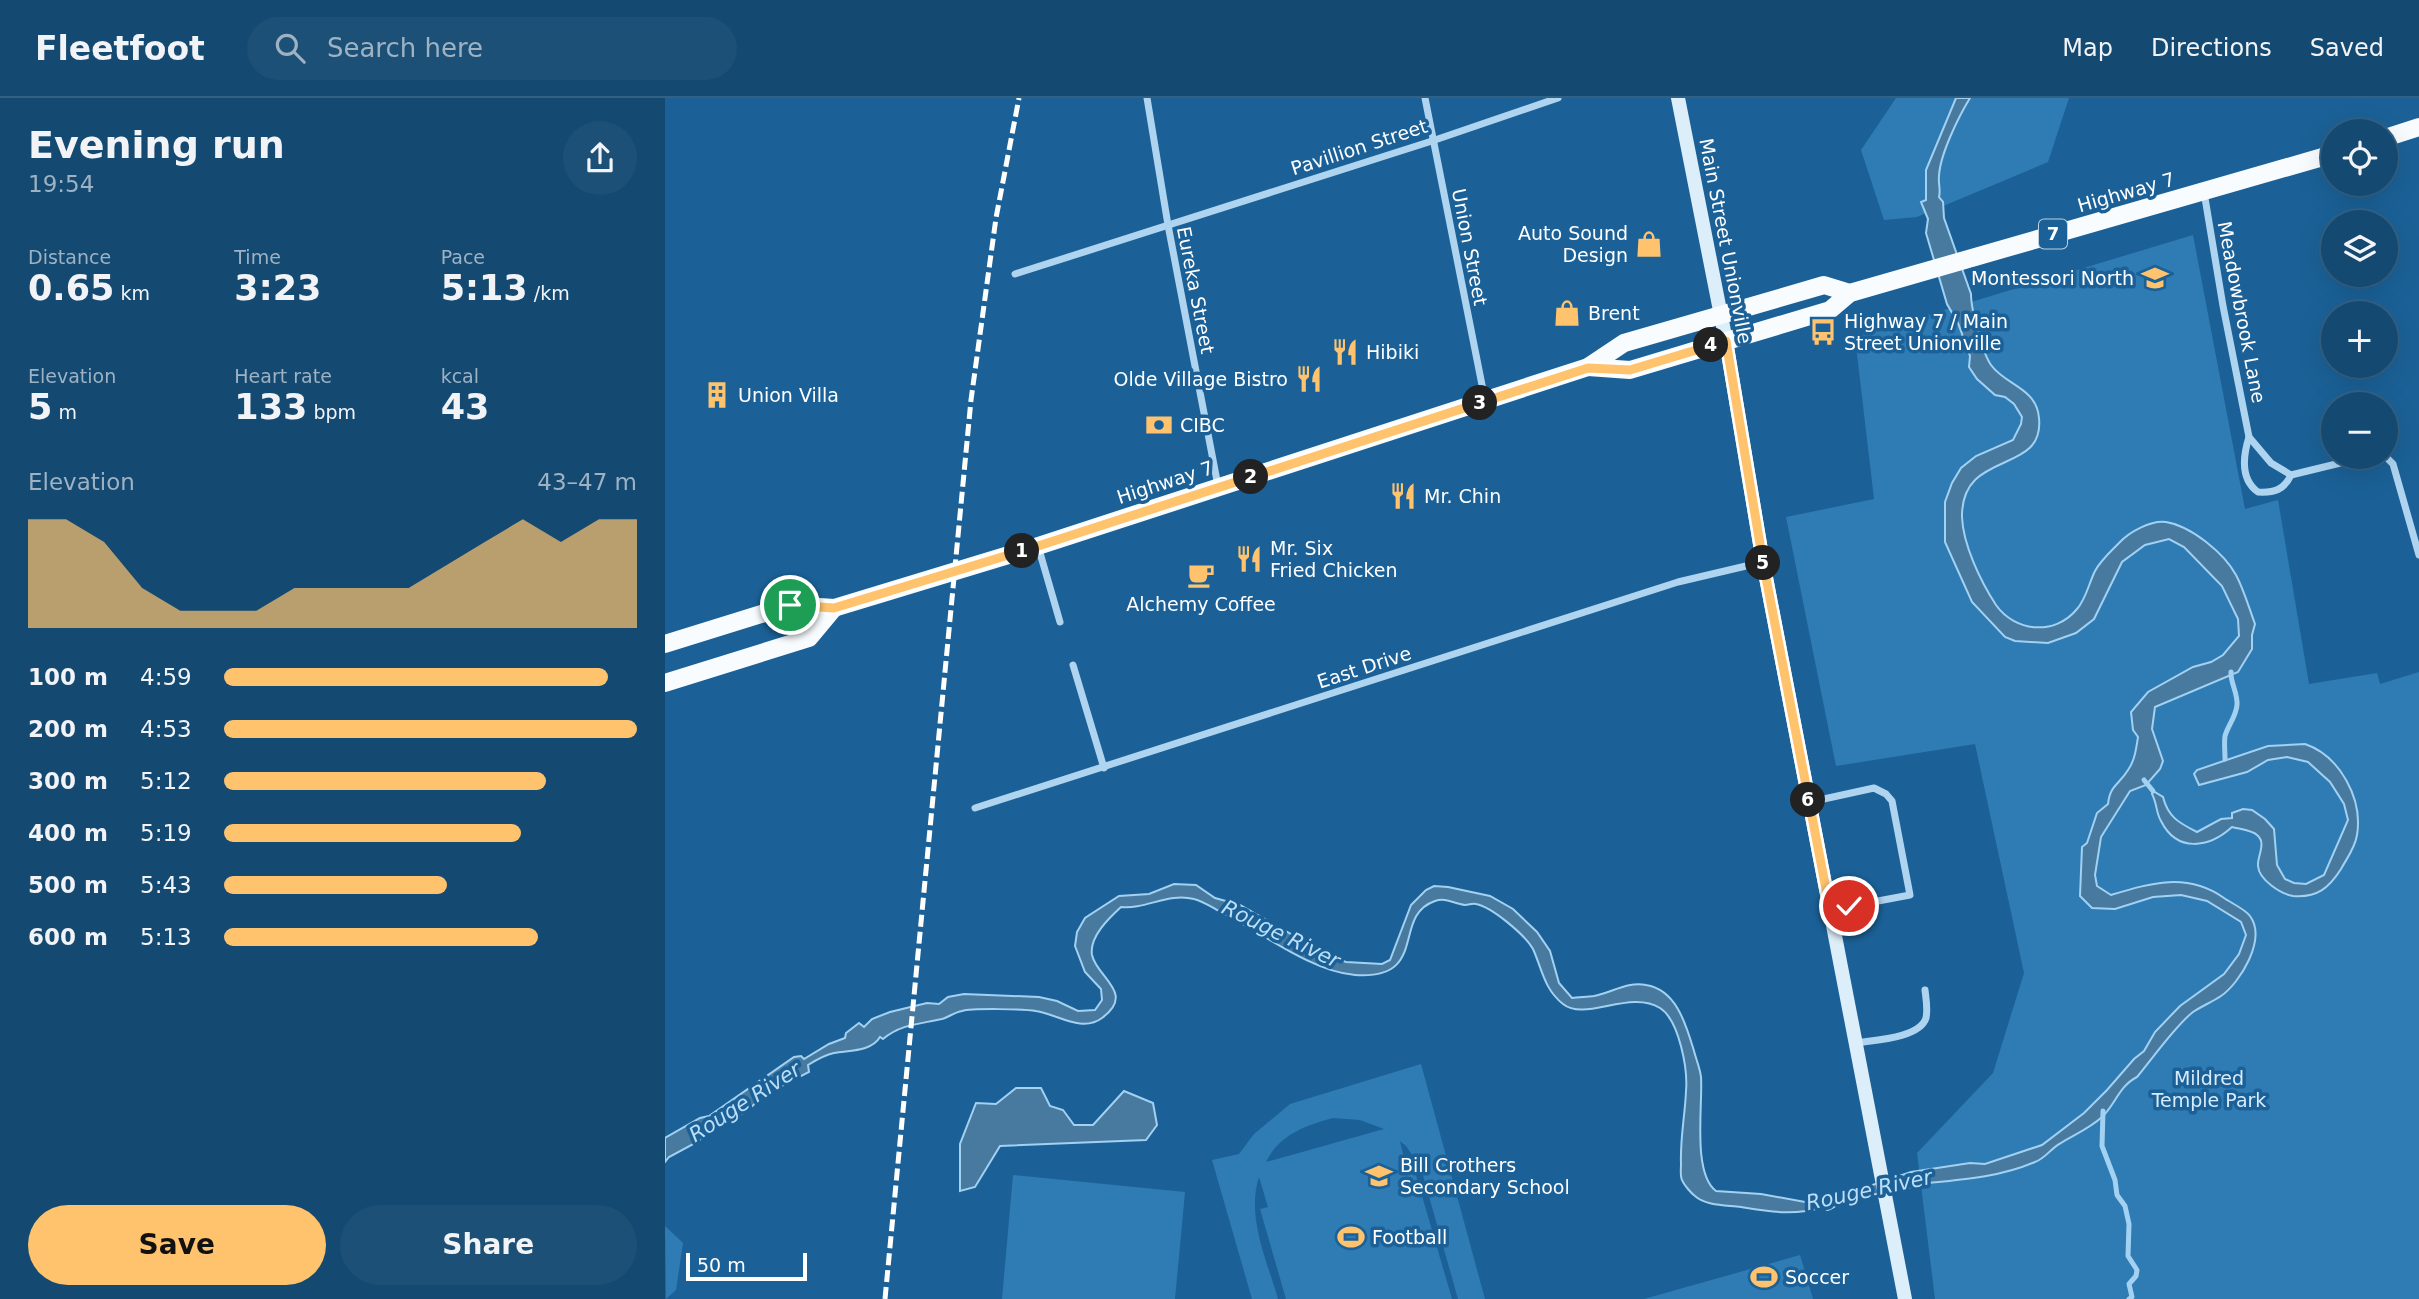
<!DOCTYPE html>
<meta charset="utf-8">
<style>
body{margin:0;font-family:"DejaVu Sans",sans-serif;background:#1d5076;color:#f1f3f6;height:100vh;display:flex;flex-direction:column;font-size:26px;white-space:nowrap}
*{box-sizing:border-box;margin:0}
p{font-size:23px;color:#9db2c3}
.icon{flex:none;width:38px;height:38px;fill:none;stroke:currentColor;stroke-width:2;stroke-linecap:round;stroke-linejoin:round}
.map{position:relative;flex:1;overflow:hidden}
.drawer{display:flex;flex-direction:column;background:#144971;width:665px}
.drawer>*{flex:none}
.fabs{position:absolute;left:1656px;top:21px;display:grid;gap:14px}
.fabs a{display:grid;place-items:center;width:77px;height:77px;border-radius:50%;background:#144971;box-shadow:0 7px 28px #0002,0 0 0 2px #336184;font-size:35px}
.scale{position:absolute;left:21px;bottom:18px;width:121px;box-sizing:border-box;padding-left:7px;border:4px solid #fff;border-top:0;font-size:19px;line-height:24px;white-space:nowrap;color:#fff;-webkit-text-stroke:5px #1b6197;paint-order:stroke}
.pin{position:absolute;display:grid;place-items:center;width:60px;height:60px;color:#fff;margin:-30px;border:4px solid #fff;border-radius:50%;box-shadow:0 2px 7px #0007}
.km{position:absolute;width:35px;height:35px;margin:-18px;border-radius:50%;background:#222;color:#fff;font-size:19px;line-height:35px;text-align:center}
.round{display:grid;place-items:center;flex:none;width:74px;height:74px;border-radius:37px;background:#1d5076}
.headline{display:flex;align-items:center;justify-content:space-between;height:119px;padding:0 28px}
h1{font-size:38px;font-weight:800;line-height:52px}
.figures{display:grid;grid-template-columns:repeat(3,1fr);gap:10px;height:119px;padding:7px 28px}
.figures div{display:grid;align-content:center}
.figures b{font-size:35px;font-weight:800}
.figures small{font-size:19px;font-weight:400}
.figures p{font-size:19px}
.chart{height:196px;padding:14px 28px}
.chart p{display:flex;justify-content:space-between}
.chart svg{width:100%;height:126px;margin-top:7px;fill:#ffc36e;opacity:.7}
.action{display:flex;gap:14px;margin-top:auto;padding:14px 28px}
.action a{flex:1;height:80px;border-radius:42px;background:#ffc36e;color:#111;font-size:28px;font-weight:800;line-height:80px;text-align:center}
.action a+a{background:#1d5076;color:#f1f3f6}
ul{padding:0 28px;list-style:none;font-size:23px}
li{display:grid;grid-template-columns:112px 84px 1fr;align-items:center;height:52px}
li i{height:18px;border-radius:9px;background:#ffc36e}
header{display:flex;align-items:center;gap:42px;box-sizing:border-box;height:98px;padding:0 35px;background:#144971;border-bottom:2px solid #336184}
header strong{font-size:33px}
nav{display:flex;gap:38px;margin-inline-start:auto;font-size:24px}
.search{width:490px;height:63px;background:#1d5076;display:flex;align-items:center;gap:18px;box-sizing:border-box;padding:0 24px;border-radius:38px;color:#9db2c3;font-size:26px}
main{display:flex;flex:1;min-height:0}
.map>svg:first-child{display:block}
.green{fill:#2f7bb4;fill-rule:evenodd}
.water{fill:#48799f;stroke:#a2d1f2;stroke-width:2}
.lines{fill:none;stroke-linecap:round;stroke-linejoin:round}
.stream{stroke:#a2d1f2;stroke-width:5}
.street{stroke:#afd4f0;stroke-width:7}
.secondary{stroke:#ddeefb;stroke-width:14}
.primary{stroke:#f8fcff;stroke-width:18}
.rail{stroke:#fff;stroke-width:5;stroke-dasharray:12 5;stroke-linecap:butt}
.route-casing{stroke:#fff;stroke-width:14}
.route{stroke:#ffc36e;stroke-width:9}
.labels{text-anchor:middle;stroke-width:7;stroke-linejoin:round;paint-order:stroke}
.shield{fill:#1b6197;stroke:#bbd0e0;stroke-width:2}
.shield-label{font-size:18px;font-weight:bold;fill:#fff}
.street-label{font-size:19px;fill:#fff;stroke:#1b6197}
.poi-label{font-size:19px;fill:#fff;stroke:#1b6197;text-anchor:start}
.park-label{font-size:19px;fill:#d6ebfb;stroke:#1b6197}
.water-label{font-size:21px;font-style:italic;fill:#bcdef7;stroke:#1b6197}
</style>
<header>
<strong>Fleetfoot</strong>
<div class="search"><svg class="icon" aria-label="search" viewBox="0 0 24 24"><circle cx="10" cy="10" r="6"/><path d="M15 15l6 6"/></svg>Search here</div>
<nav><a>Map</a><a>Directions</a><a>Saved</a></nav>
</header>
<main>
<section class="drawer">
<div class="headline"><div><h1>Evening run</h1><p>19:54</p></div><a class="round"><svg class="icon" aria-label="share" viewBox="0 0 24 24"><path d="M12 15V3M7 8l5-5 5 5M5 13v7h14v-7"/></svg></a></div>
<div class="figures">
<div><p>Distance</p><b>0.65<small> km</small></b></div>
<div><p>Time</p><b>3:23</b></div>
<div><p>Pace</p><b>5:13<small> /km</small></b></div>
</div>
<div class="figures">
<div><p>Elevation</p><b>5<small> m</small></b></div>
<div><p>Heart rate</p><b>133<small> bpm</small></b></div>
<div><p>kcal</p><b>43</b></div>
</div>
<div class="chart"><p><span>Elevation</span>43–47 m</p>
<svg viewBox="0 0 160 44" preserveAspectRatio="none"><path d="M0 44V6L10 6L20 14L30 30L40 38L50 38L60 38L70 30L80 30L90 30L100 30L110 22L120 14L130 6L140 14L150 6L160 6V44z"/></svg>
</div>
<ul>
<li><b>100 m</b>4:59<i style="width:93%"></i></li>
<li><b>200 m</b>4:53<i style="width:100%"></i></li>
<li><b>300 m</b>5:12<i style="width:78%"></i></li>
<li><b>400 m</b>5:19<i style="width:72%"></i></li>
<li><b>500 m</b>5:43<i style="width:54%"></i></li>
<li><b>600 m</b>5:13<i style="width:76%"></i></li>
</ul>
<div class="action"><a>Save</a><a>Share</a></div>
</section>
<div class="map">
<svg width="1754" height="1201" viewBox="0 0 1754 1201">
<rect width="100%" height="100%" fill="#1b6197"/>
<g class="green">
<polygon points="1231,0 1404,0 1383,64 1252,119 1219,122 1196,52"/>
<polygon points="1528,137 1580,411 1613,402 1644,586 1712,575 1715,586 1754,574 1754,1201 1270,1201 1252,1055 1328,975 1359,875 1310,646 1171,668 1121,419 1209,401 1190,239"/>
<path d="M756,966L820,1201H793L756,1070L741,1048L735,1043L741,1069L748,1067L787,1201H621L595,1111L603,1109L594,1079C581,1119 602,1162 613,1201H587L547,1062L574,1056L589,1036L625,1006ZM668,1020L695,1022L719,1031L601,1064C614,1037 641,1027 668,1020Z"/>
<polygon points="348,1077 520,1094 510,1201 337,1201"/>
<polygon points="0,1128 18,1145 11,1192 1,1201"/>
<polygon points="1135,1157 1148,1201 979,1201"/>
</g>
<g class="water">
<path d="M1291,0H1305C1294,18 1275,56 1274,78C1273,85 1276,92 1274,99L1278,104L1279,120L1306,196C1306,211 1317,254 1326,267C1340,287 1372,290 1374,320C1380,378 1296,350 1297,419C1298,447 1316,484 1331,507C1350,534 1390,538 1412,511C1421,501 1424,485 1430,473C1435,463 1446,453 1454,445C1464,434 1486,422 1501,424C1526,428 1559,455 1571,477C1579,492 1584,510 1590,526L1587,537V551L1573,574L1490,609L1487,631L1498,663L1495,671L1481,687L1465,693L1436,739L1430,777L1432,788L1446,797C1486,785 1522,774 1559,800C1566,805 1580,811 1585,818C1602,841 1575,885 1556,898C1547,904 1537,908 1528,914C1511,927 1487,961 1472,979C1454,988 1450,1007 1437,1019C1425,1030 1409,1037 1396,1045C1386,1050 1381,1060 1370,1064C1333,1080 1293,1082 1253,1086C1231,1097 1204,1094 1181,1102C1173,1104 1170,1111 1162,1112L1159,1109C1129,1118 1107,1114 1076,1109C1062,1107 1041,1108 1030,1098C1026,1095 1019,1087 1017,1082C1015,1078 1016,1071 1016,1066C1015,1040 1020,1018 1021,993C1023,971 1014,922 995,910C965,891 920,924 898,906C879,891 877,871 868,851C860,837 827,809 811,806C807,805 804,807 800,807C789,806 781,799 770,803C726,818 765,882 690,877C644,873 594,832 552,812C545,808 537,803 529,801C504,794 480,812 456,809C444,820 424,839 427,857C432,880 471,895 437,920C417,935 392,916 371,913C360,911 307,910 297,913C290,914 284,919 277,921C255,926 236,926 218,941L215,939C206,954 184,952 169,955C159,957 151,962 143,967L144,974L99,997L81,1014L46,1030L34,1043L4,1059L0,1064V1040L35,1020L44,1018L129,959L136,958L139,961L164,946L180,940L181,935L194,925L199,929L207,921L225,914L262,905L274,906L283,899L299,896L374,899L392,903L413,913L430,912L437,902L436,891L420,874L410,848L412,834L420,820L454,798L484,796L509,786L531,787L550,800L575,807L656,853L681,864L717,866L725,862L746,807L761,792L769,788L783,789L825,798L848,811L872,834L885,853L894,885L907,900C914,899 922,899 929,898C946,895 963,883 981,887C1012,892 1021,927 1029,953C1031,961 1035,970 1036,979C1038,1006 1027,1075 1051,1093L1096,1096L1140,1104L1152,1100H1169L1246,1074L1305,1065L1320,1066L1377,1047L1419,1015L1442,992L1469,961L1479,953L1490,934L1515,908L1559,876L1574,856L1581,837L1576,824L1542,803L1516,797L1488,799L1450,811L1427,810L1415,798L1417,749L1422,745L1432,715L1443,706C1445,687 1454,687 1463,672C1470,662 1471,651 1473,639L1468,632L1466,614L1483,594L1528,569L1546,564L1558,557L1574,538L1573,521L1557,488L1519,449L1504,441L1480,447L1457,464L1429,521L1411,535L1383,545L1350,543L1340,539L1307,504L1280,444V404L1287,385L1296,370L1311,358L1348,342L1356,326L1357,319L1349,306L1340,299L1330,297L1312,281L1304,269L1305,258L1293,225L1282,206L1261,135L1263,121L1256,104L1261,102V72Z"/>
<path d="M1640,646C1675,658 1698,701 1692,737C1690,750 1682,760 1676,771C1664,790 1652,800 1628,798C1616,796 1594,782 1593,768C1592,758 1602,745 1592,737C1587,732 1574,731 1567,729C1544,750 1512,755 1496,723C1491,715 1492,705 1487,696L1488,693L1498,699C1503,719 1514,725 1532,734L1556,721L1567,720V715L1578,711L1587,712L1600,721L1609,731L1612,767L1620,781L1629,785L1641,786L1659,777L1683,722L1679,706L1665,684L1643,664L1622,659L1603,662L1582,674L1534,687L1529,676L1532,672L1603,648Z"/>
<polygon points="351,990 376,990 385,1008 398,1012 409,1027 428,1027 459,993 488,1005 492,1027 481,1042 335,1048 310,1089 295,1093 295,1046 311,1005 331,1006"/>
</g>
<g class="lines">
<g class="stream">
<path d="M1560,661C1560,654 1559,645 1560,638C1563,627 1571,619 1572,607C1573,595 1565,584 1566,574"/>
<polyline points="1479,682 1488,693"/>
<polyline points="1438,1013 1437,1048 1450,1082 1452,1097 1460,1108 1464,1126 1463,1158 1472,1172 1471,1178 1464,1186 1467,1199 1464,1201"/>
</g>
<g class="street">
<polyline points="482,0 503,127 553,388"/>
<polyline points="760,0 820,302"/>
<polyline points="1539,94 1558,208 1584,339 1606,365 1626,377 1700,359"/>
<polyline points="350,176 767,43 893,0"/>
<path d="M1584,339C1578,358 1575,381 1593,394C1609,395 1619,392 1626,377"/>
<polyline points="1720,358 1728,366 1754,457"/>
<polyline points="373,448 395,524"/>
<polyline points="408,567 439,670"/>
<polyline points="1145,704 1209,690 1221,696 1227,703 1245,797 1165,812"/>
<polyline points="310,710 1013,484 1098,464"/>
<path d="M1191,945C1209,942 1255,940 1261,920C1263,911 1261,901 1260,892"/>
</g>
<polyline class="secondary" points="1013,0 1061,243 1098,464 1240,1201"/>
<g class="primary">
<polyline points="1720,40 1754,29"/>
<polyline points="923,269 965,272 1165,212 1185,195 1668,56"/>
<polyline points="0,546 125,507 169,510 370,449 923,269 959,245 1159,187 1185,195"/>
<polyline points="0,585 144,540 169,510"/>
</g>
<polyline class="rail" points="220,1201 306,302 331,120 354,0"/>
</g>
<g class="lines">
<defs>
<polyline id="route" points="125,507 169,510 370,449 923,270 965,272 1061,243 1098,464 1165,812 1184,808"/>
</defs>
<use href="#route" class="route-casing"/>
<use href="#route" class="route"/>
</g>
<defs>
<symbol id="shop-bare" viewBox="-9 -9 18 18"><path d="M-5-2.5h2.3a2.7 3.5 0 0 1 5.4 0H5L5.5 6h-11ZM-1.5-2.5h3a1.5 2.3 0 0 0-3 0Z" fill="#ffc36e" stroke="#1b6197" stroke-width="2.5" paint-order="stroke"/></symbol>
<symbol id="school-bare" viewBox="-9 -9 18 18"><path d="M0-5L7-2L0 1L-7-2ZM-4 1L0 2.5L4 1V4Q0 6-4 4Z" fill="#ffc36e" stroke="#1b6197" stroke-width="2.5" paint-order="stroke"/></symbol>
<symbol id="bus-bare" viewBox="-9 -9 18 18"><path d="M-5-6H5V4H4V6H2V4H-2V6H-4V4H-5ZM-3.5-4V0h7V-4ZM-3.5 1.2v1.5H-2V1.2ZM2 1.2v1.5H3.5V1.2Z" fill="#ffc36e" stroke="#1b6197" stroke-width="2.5" paint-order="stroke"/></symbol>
<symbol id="restaurant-bare" viewBox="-9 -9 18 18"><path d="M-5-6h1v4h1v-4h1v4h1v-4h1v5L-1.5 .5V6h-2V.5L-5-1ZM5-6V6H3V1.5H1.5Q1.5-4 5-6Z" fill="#ffc36e" stroke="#1b6197" stroke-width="2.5" paint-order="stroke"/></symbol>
<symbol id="building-bare" viewBox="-9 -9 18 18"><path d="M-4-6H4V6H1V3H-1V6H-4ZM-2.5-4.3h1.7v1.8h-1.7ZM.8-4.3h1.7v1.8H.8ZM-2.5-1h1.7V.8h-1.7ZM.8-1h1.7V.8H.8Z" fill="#ffc36e" stroke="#1b6197" stroke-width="2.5" paint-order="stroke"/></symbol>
<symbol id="bank-bare" viewBox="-9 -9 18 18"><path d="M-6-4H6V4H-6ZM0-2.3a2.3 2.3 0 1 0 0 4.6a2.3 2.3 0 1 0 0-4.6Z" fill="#ffc36e" stroke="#1b6197" stroke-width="2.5" paint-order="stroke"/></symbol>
<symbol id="cafe-bare" viewBox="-9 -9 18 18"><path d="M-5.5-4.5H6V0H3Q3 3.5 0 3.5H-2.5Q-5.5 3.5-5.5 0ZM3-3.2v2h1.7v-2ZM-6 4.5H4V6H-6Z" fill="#ffc36e" stroke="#1b6197" stroke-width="2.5" paint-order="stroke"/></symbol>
<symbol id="stadium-bare" viewBox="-9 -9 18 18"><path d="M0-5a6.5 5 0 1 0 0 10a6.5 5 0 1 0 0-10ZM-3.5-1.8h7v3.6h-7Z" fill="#ffc36e" stroke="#1b6197" stroke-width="2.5" paint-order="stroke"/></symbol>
</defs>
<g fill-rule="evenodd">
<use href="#shop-bare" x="965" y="127" width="38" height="38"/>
<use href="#school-bare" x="1471" y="161" width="38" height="38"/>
<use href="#shop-bare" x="883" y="196" width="38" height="38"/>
<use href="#bus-bare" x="1139" y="215" width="38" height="38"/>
<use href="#restaurant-bare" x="661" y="235" width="38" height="38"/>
<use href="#restaurant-bare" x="625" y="262" width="38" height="38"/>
<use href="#building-bare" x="33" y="278" width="38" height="38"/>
<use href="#bank-bare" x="475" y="308" width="38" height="38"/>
<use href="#restaurant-bare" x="719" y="379" width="38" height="38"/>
<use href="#restaurant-bare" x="565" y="442" width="38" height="38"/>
<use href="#cafe-bare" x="517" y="458" width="38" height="38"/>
<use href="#school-bare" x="695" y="1059" width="38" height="38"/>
<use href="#stadium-bare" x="667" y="1120" width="38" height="38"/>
<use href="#stadium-bare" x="1080" y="1160" width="38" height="38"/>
</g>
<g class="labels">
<rect class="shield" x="1374" y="121.5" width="28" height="29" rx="5"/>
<g class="shield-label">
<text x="1388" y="142">7</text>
</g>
<g class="street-label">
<text transform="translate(694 49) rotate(-18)" y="7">Pavillion Street</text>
<text transform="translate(1461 94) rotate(-16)" y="7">Highway 7</text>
<text transform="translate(1061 143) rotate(79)" y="7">Main Street Unionville</text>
<text transform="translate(805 149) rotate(79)" y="7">Union Street</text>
<text transform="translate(531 192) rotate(79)" y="7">Eureka Street</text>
<text transform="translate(1577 214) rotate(79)" y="7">Meadowbrook Lane</text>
<text transform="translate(500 384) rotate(-18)" y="7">Highway 7</text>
<text transform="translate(699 569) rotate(-18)" y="7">East Drive</text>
</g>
<g class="poi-label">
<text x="963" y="142" text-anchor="end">Auto Sound<tspan x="963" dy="22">Design</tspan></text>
<text x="1469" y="187" text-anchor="end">Montessori North</text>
<text x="923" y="222">Brent</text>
<text x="1179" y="230">Highway 7 / Main<tspan x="1179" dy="22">Street Unionville</tspan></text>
<text x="701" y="261">Hibiki</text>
<text x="623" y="288" text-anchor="end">Olde Village Bistro</text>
<text x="73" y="304">Union Villa</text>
<text x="515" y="334">CIBC</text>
<text x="759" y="405">Mr. Chin</text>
<text x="605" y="457">Mr. Six<tspan x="605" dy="22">Fried Chicken</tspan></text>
<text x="536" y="513" text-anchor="middle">Alchemy Coffee</text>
<text x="735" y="1074">Bill Crothers<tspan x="735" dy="22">Secondary School</tspan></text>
<text x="707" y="1146">Football</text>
<text x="1120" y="1186">Soccer</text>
</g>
<g class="park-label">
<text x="1544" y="987">Mildred<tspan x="1544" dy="22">Temple Park</tspan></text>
</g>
<g class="water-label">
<text transform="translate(616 836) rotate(26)" y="7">Rouge River</text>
<text transform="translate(80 1004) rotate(-33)" y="7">Rouge River</text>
<text transform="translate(1204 1092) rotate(-12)" y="7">Rouge River</text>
</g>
</g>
</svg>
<div class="fabs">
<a><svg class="icon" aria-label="locate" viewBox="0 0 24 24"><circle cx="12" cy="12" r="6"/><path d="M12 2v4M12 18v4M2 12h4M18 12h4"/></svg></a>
<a><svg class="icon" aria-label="layers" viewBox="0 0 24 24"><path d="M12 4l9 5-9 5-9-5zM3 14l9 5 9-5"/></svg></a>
<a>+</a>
<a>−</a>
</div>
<div class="scale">50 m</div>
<div class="pin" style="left:125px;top:507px;background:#1e9e55"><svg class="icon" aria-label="arrive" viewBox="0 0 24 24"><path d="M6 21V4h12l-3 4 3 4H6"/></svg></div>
<div class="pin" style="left:1184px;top:808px;background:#d93025"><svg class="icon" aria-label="check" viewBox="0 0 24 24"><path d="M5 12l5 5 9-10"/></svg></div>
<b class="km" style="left:357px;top:453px">1</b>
<b class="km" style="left:586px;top:379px">2</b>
<b class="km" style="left:815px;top:305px">3</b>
<b class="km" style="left:1046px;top:247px">4</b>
<b class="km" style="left:1098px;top:465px">5</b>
<b class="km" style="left:1143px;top:702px">6</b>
</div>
</main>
